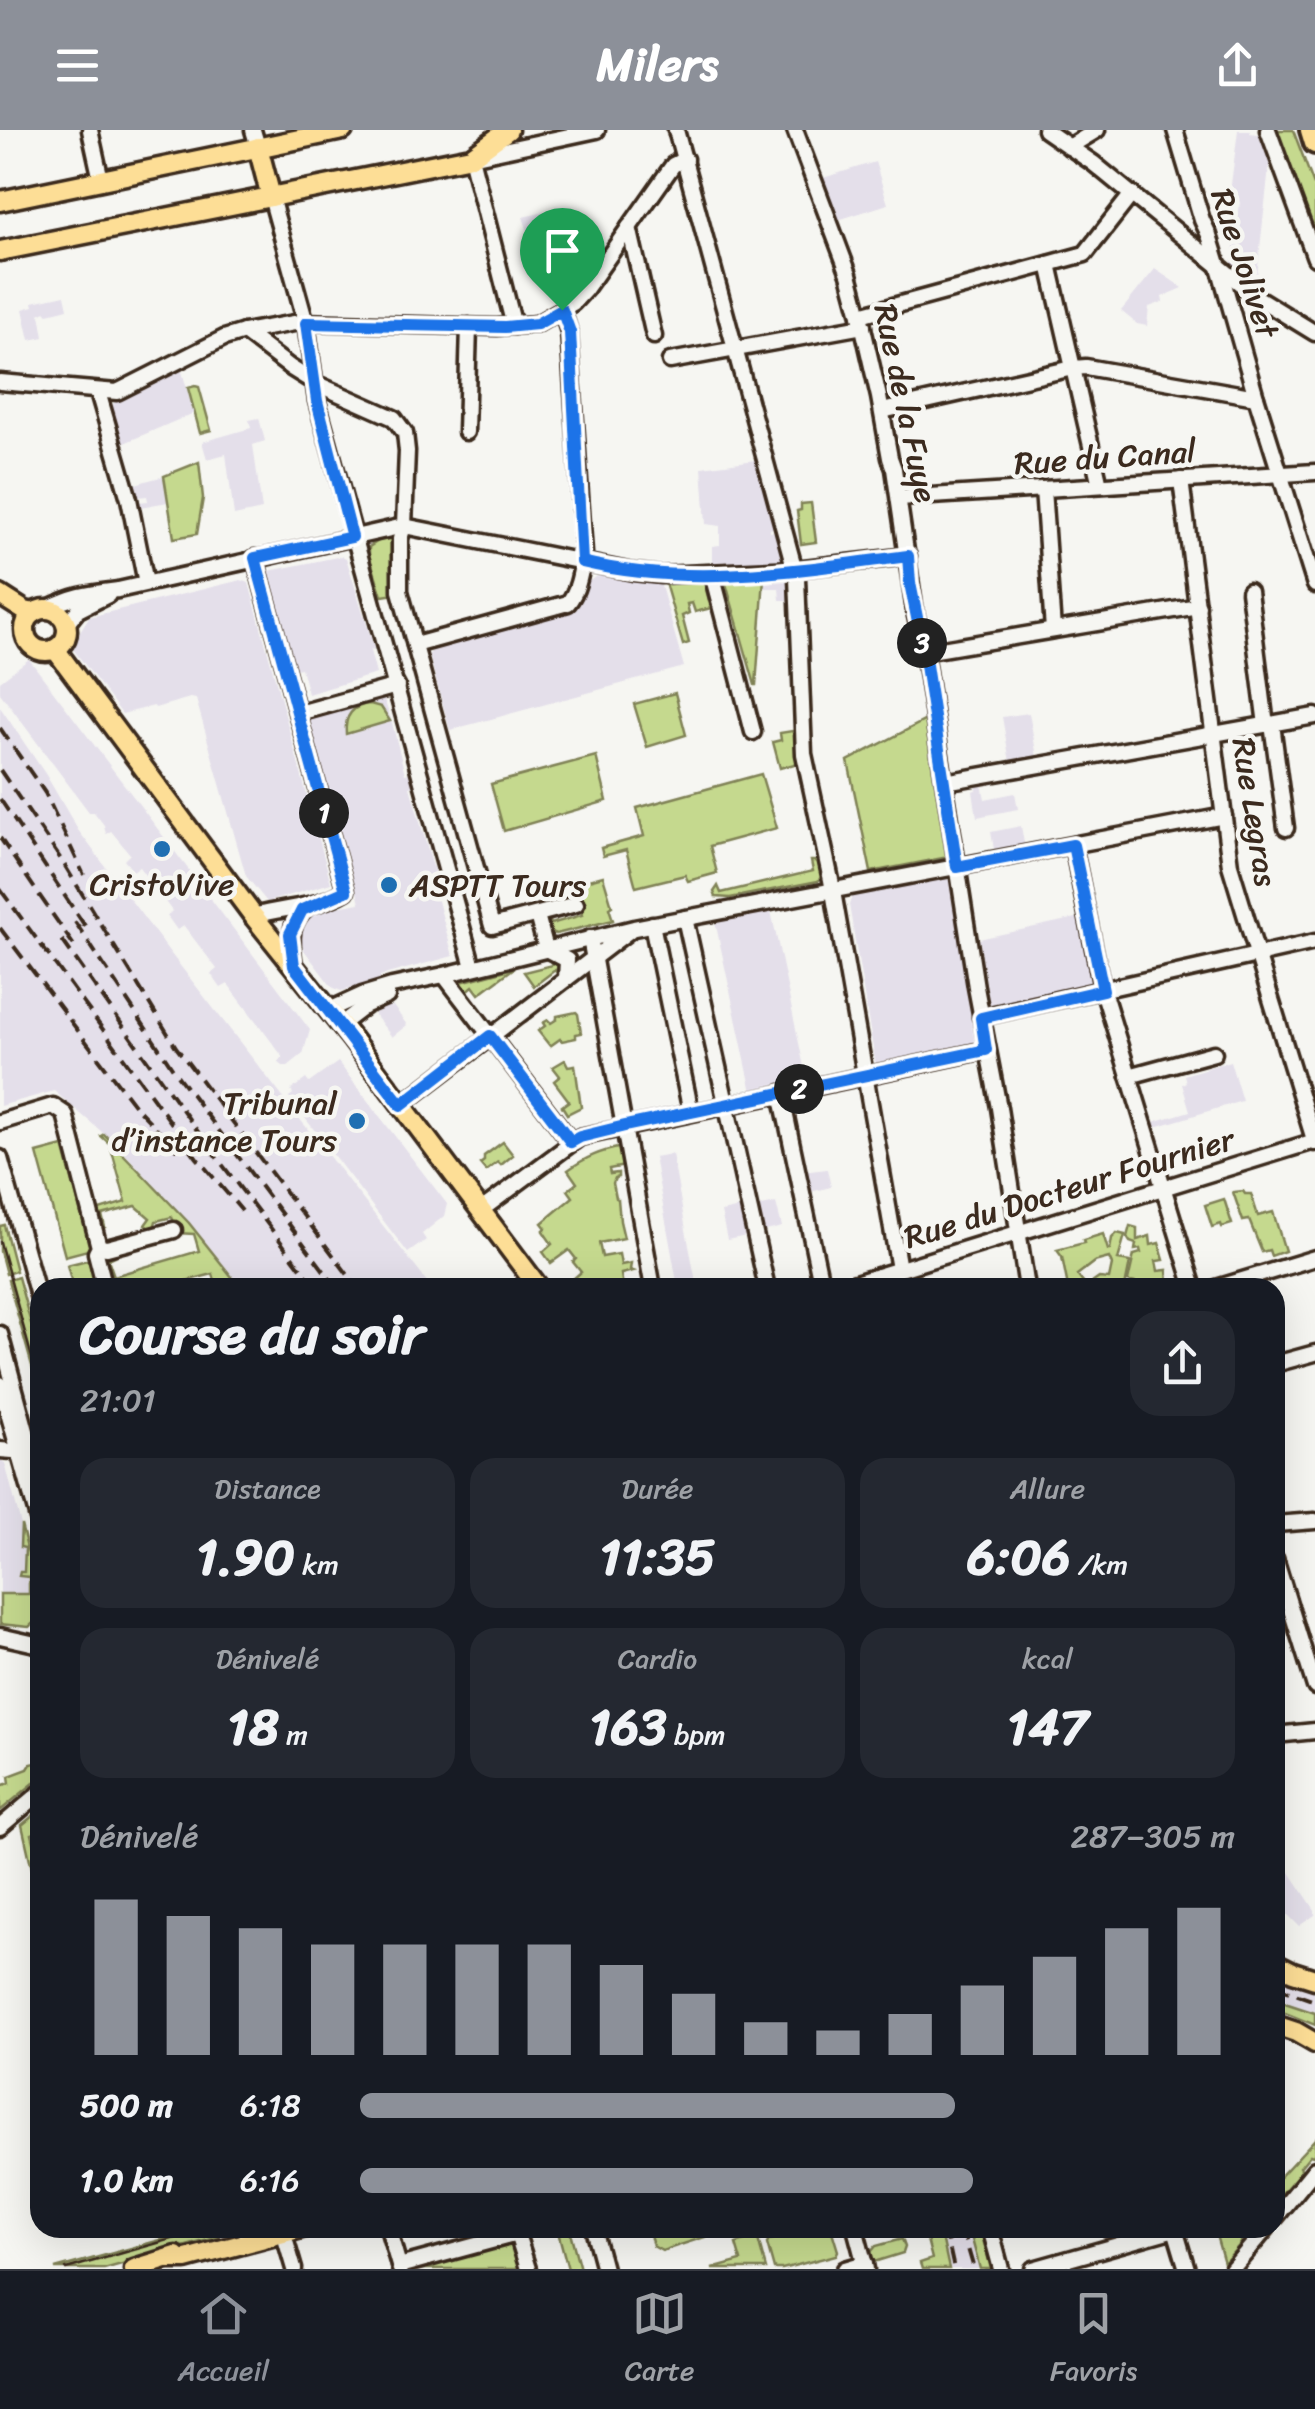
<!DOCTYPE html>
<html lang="fr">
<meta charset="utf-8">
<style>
body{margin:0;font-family:Sriracha,sans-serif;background:#242831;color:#f1f3f6;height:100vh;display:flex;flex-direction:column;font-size:38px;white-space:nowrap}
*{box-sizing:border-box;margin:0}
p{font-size:32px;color:#9ea1a6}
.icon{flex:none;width:55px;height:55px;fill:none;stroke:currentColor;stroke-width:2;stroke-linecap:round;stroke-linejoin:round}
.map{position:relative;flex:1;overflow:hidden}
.side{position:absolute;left:30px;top:1148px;width:1255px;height:960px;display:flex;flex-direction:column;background:#171b24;border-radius:30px;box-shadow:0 10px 40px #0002}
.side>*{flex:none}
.pin{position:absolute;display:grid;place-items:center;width:85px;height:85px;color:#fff;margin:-102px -42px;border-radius:50% 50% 50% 0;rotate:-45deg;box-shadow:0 0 10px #0007}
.pin .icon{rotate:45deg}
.km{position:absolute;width:50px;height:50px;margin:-25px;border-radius:50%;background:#222;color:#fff;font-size:28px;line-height:50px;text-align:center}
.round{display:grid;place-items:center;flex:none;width:105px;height:105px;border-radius:30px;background:#242831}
.headline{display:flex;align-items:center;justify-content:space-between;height:170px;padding:0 50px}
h1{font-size:55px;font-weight:700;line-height:75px}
.metrics{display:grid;grid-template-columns:repeat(3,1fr);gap:15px;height:170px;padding:10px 50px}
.metrics div{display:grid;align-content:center;border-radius:25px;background:#242831;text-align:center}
.metrics b{font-size:50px;font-weight:700}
.metrics small{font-size:28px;font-weight:400}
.metrics p{font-size:28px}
.chart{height:280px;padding:20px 50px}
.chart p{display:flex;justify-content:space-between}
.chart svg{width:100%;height:180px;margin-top:10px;stroke:#8c9099;stroke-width:6}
ul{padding:0 50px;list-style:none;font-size:32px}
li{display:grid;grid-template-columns:160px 120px 1fr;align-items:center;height:75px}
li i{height:25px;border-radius:12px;background:#8c9099}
header{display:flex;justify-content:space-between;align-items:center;height:130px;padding:0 50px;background:#8c9099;color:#fff;font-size:45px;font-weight:700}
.menu{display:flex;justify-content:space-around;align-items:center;height:140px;border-top:2px solid #363941;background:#171b24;font-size:28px;color:#9ea1a6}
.menu a{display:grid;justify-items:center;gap:5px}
.menu .active{color:#8c9099}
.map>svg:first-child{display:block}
.built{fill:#e4dfea}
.green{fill:#c5d98e;stroke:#808256;stroke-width:2.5;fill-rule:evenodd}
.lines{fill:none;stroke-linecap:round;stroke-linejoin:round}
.minor-casing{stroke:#3b2a1e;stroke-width:21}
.major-casing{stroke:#3b2a1e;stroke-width:25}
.highway-casing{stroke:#3b2a1e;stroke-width:28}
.minor{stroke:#f6f6f2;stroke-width:14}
.major{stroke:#fdde96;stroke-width:18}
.highway{stroke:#fdde96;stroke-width:20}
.tram{stroke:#3b2a1e;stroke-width:2.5}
.rail{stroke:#3b2a1e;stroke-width:4;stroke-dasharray:15 8;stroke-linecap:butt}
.route-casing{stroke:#fff;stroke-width:20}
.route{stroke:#1a73e8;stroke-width:12}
.poi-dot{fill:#1f6fb2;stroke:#f6f6f2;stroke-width:4}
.labels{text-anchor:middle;stroke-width:9;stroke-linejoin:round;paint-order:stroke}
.street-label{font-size:32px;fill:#3b2a1e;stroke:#f6f6f2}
.poi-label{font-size:32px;fill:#3b2a1e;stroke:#f6f6f2}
</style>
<header><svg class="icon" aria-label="menu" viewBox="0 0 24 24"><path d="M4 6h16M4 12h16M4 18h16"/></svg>Milers<svg class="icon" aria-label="share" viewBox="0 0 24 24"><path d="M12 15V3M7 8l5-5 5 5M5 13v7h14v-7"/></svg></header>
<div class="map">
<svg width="1315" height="2139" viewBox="0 0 1315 2139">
<rect width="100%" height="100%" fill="#f6f6f2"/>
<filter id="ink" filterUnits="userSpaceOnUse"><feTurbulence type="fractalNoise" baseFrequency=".01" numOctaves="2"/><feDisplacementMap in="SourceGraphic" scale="20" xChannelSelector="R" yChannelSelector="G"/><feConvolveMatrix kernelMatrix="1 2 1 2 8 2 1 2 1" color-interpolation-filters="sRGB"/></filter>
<g filter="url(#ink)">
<g class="built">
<polygon points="1238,0 1250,0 1250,3 1265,5 1271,20 1256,154 1233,137 1232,132 1240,72 1229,70"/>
<polygon points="875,32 888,74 838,90 823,48"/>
<polygon points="566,77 591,140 580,155 568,142 553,144 544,114 533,117 523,87"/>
<polygon points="1155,139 1183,158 1162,167 1163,172 1149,177 1147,196 1137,194 1121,181"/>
<polygon points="65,165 68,179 48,184 45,181 40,184 44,207 30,210 23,179 34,176 33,172"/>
<polygon points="181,238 194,283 122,314 112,279 114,273"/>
<polygon points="259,288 265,311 253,315 262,380 234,386 226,324 207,329 202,312 251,298 249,290"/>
<polygon points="756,330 774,397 770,399 770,402 775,401 782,428 780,430 712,433 712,416 720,415 720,396 706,394 702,337"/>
<polygon points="164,346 168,372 140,377 139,372 148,371 147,366 138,367 135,354"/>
<polygon points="342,426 346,428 371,508 374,519 370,521 376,544 308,564 301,538 296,539 269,441"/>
<polygon points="600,445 642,453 654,452 661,456 684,537 450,600 429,525 433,519 569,481 579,473 587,452"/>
<polygon points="785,447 789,452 790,470 780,470 779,458 763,458 764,448"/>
<polygon points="241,450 249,453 331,753 267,772 246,746 196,569 190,568 155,578 154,576 122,584 73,519 77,506 89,487"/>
<polygon points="29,529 310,900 303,924 288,936 283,936 278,932 283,927 228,854 221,858 211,844 217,839 184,796 177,800 167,786 172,781 139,737 133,741 124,730 130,724 111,701 106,704 104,695 94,682 89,682 0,563 0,551"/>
<polygon points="383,567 391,589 405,644 410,643 413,655 410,657 441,765 437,767 453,826 380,846 381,850 341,861 332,857 304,820 299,804 301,793 313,781 360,773 309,587"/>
<polygon points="0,577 46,645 78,700 171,824 431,1157 240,1157 189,1093 116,1014 54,961 0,976"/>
<polygon points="1029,583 1037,627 1010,632 1002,587"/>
<polygon points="982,654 985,669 1015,663 1018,679 977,687 973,661 977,659 977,655"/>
<polygon points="1021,696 1025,719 995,725 991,702"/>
<polygon points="946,748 952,752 979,912 976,916 879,938 876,936 849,775 852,766"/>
<polygon points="771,781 807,951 752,962 715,791"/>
<polygon points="1081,787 1094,851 1092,855 994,878 990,876 979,809"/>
<polygon points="388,873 391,878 393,876 407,895 392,907 374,884"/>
<polygon points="1230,931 1242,971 1152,998 1150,993 1190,981 1182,954 1186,952 1184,945"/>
<polygon points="338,932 447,1074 444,1086 422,1104 426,1110 408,1123 289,967 293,964 291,960 306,949 309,953"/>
<polygon points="672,1024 686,1100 697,1157 678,1157 654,1027"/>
<polygon points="827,1039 831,1057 806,1063 802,1042"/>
<polygon points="776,1073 782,1097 758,1103 752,1078"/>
<polygon points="745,1077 751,1105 727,1110 721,1082"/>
<polygon points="0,1330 5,1333 30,1430 39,1488 29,1497 0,1494"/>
<polygon points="1276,1721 1315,1780 1315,1785 1299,1796 1278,1775 1275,1777"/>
<polygon points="1275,1845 1315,1858 1315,1883 1275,1870"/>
<polygon points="940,2098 969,2098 980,2139 949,2139"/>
</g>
<g class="green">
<polygon points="1270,0 1293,0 1315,58 1315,116"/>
<polygon points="195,256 199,257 211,300 200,303 188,258"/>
<polygon points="199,332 203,368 197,404 174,408 164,346"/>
<polygon points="811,373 816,412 801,414 797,381 801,380 801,374"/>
<polygon points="383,408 392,408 397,412 396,464 382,466 369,425 369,417"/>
<polygon points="764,448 756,555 755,555 725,450"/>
<polygon points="704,452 711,478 695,482 692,473 687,474 689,483 682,486 689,513 683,515 665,453"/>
<polygon points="675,563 686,605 647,617 634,574"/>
<path d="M370,574L381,577L390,591L346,604C344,586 353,575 370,574Z"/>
<polygon points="926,590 948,727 871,742 848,631"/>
<polygon points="792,601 797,607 798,633 780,638 773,612 781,610 780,603"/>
<polygon points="596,626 607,671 504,701 491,654"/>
<polygon points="761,644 777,698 710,716 717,743 688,751 685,745 636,757 626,720 603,726 601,718 644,706 637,678"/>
<polygon points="811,731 817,731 821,734 822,746 818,751 730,768 716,767 714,762 718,756 721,763 813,741"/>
<polygon points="603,746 612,776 609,778 613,790 556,804 550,802 546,788 548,786 551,794 582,785 575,760 549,766 548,761"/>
<polygon points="549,828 557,830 561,842 558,845 555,840 534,856 524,842 552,835"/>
<polygon points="514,838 479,864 473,856 465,863 457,853"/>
<polygon points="576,882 578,884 581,903 576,904 576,908 562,911 560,909 550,916 538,901 545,896 543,893 548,890 551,893 557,889 557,886"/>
<polygon points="565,930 568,936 575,935 581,977 567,984 562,976 569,971 554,951 560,946 553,937"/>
<polygon points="104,1004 189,1093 240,1157 217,1157 213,1144 162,1157 110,1157 102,1126 104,1123 114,1121 115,1126 108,1129 114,1146 199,1121 194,1104 177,1103 172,1087 156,1091 154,1098 151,1099 145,1095 150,1088 136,1076 102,1085 105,1097 101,1098 96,1081 126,1072 110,1014 101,1006"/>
<polygon points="503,1012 513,1025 501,1035 498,1032 486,1041 480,1034 484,1031 484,1026"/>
<polygon points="63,1016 81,1083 88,1082 95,1113 88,1120 65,1126 37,1023"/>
<path d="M622,1017L625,1036L609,1039L610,1044L618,1043V1047L615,1048L613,1053L616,1068L618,1069L620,1091L624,1108L599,1113L602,1127L619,1124L621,1135L631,1133L630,1140L633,1141L621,1144L623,1157H582L573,1149L581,1142L573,1132L576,1129L569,1120L551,1133L543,1122L552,1114L543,1101L546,1098L542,1093L573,1067L568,1060L577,1053L568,1040C586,1027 601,1021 622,1017Z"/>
<polygon points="1243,1061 1245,1064 1251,1064 1258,1086 1273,1082 1285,1121 1271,1126 1269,1120 1262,1122 1249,1090 1243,1091 1233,1062"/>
<polygon points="1224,1069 1232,1094 1222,1097 1221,1094 1212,1097 1205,1075"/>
<polygon points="4,1095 16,1141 6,1144 0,1121 0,1096"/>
<polygon points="1130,1096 1137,1098 1137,1110 1150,1106 1151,1115 1159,1113 1164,1130 1156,1131 1158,1141 1167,1140 1168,1153 1155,1154 1155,1157 1135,1157 1135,1153 1128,1151 1134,1125 1141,1123 1140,1119 1135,1120 1136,1114 1130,1112 1127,1107"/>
<path d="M1117,1103L1125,1105L1118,1130L1130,1132L1125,1157H1068L1062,1127L1057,1120L1084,1113L1083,1110L1103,1104L1108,1120H1110L1112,1108ZM1109,1128L1112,1135L1109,1149L1099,1148L1089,1155L1084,1154L1077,1145L1094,1132Z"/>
<polygon points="91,1129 99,1157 73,1157 67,1135"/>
<polygon points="18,1147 40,1226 40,1242 34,1243 8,1150"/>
<polygon points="21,1395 30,1430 39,1488 29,1497 0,1494 0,1464 29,1464 29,1447 19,1446 20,1442 24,1442 25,1418 20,1417"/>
<polygon points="40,1632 40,1648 0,1681 0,1656 10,1653 9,1646 28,1639 31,1634"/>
<polygon points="40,1680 40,1701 32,1704 36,1721 40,1720 40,1774 22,1695"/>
<polygon points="1276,1870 1315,1883 1315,1895 1280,1881 1277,1877"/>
<polygon points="1315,2009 1315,2023 1313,2026 1310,2025 1300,2037 1302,2040 1276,2070 1275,2052"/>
<polygon points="204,2098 216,2098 219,2107 104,2139 55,2139"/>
<polygon points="557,2098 569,2098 580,2139 568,2139"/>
<polygon points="648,2098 713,2098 711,2105 662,2121 653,2116"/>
<polygon points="745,2098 755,2098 766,2139 712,2139 741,2131 736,2114 748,2110"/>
<polygon points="817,2098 831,2098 838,2121 836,2125 782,2139 774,2139 767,2114 769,2110"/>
<polygon points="924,2098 940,2098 949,2139 922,2139 920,2133 932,2129"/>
<polygon points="969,2098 980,2098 991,2139 980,2139"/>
<polygon points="1214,2098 1233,2098 1232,2102 1242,2112 1224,2133"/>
<polygon points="902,2109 905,2117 903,2123 874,2132 871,2122 876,2116"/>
<polygon points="512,2110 524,2139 408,2139"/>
</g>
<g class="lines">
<defs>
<g id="minor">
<polyline points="90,0 101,50"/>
<polyline points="253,0 258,17"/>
<polyline points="676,0 797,448 804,624 831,750 899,1139"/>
<polyline points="795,0 849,144 860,185 879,267 890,328 894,339 915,482 924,522 976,857 999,978 1027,1158"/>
<polyline points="1045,0 1093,33 1258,168 1315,203"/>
<polyline points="1175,0 1202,90 1209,105 1222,147 1256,267 1315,455"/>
<polyline points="1268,0 1315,128"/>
<polyline points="1069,17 1097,0"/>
<polyline points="271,67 306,193 317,271 473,837"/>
<polyline points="629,97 654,206"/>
<polyline points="1049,134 1100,355"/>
<polyline points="860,185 1085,124 1132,64"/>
<polyline points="514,196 471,27 597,0"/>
<polyline points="244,202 291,238 315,253 394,288 405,303 407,321 404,396 400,409 400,461 492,796 576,774"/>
<polyline points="670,231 863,196"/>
<polyline points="0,252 117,262 224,208 244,202 300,192 497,197 537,194 573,173 585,160 673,35 685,29"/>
<polyline points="98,262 129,369 146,453"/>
<polyline points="882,281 1073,238 1086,237 1256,267"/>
<polyline points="466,302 469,196"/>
<polyline points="1181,350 1230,735 1315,1013"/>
<polyline points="1043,359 1053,500"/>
<polyline points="899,368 1315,342"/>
<polyline points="712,444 753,602"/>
<polyline points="1249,461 1266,595"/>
<path d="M46,479C75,465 86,464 118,460L404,396L633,442L661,445L795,439L908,426"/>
<polyline points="66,495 78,480 108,465"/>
<path d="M415,515L568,473C579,460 581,440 584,423L569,202L562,180"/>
<polyline points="924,522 1198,476"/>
<polyline points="299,583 397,556"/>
<polyline points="1272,594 1286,698"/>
<polyline points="945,652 1315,586"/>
<polyline points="1073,715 1101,854 1194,1158"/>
<polyline points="537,785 546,819 567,830 566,849"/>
<path d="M254,786C285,777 318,778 346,761L255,428"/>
<polyline points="685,788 767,1158"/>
<polyline points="652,794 691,982"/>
<polyline points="590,808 653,1158"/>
<path d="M294,837C291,812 287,793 308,776"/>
<polyline points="444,845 571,1012"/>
<polyline points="329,880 362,865 392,856 444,845 634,798 1224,686"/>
<polyline points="981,887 1315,812"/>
<polyline points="340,895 366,875 387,866"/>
<polyline points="1129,946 1214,923"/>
<polyline points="781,963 822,1158"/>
<polyline points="401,975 629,801"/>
<polyline points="0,992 53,976 65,984 99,1117 96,1123 105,1158"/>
<polyline points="0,1028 40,1173"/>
<polyline points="480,1081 580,1007 986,920"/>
<polyline points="99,1117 107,1118 174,1100"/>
<polyline points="839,1158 1315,1011"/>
<polyline points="1216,1158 1315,1128"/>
<polyline points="0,1204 40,1353"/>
<polyline points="1275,1234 1315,1223"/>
<polyline points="0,1254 40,1396"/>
<polyline points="0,1320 26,1322"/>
<polyline points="1275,1394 1315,1391"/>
<polyline points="1275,1428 1315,1557"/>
<polyline points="0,1506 40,1515"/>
<polyline points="1275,1605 1315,1601"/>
<polyline points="0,1697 40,1663"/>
<polyline points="1275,2088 1315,2039"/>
<polyline points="245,2098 249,2112"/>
<polyline points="282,2098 294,2139"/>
<polyline points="388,2098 400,2139"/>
<polyline points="593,2098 604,2139"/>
<polyline points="855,2098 866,2139"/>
<polyline points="990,2098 1001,2139"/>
<polyline points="1246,2098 1258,2108"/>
<polyline points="399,2136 517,2104 528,2139"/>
<polyline points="845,2139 865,2133"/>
<polyline points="1033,2139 1175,2099 1187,2139"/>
<polyline points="1232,2139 1267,2098"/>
</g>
<g id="major">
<polyline points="258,17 271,67"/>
<polyline points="0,71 343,0"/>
<polyline points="0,121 471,27 508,0"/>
<polyline points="0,465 25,481 34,483"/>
<circle cx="46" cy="500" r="21"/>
<polyline points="55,519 255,788 352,909 539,1158"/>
<polyline points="1275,1833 1293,1842 1315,1849"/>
<polyline points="1275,1895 1296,1902 1315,1913"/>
<polyline points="169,2129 186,2129 302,2098"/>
<polyline points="134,2139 176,2126"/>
</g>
<polyline id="highway" points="1311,0 1315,13"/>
</defs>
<use href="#minor" class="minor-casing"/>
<use href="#major" class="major-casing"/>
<use href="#highway" class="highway-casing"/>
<use href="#minor" class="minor"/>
<use href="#major" class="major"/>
<use href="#highway" class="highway"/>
<g class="tram">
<polyline points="0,1112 40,1257"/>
<polyline points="66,2139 211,2098"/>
</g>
<g class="rail">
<polyline points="0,598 45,663 84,745"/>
<polyline points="0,640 62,731 176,917 358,1158"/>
<polyline points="0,669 89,802"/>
<polyline points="0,708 77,820"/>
<polyline points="0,759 197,1028 242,1081"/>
<polyline points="75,792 177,945 337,1158"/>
<polyline points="0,798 135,976 177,1020"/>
<polyline points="62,810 206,1013 316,1158"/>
<polyline points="1275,1857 1315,1871"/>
<polyline points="945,2098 954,2139"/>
<polyline points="962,2098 974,2139"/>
</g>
</g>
</g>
<g class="lines" filter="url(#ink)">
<defs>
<path id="route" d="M562,180L570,202L582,432C688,458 801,440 908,426L910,453L924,522L957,737L1073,715L1103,860L981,888L986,920L625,996L580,1007L571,1012L490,906L401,975L294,836L290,804L302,780L346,761L255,428L352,407L317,271L306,193L505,197L537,194Z"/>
</defs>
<use href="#route" class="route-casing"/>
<use href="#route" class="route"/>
</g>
<g class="poi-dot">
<circle cx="162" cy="719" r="10"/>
<circle cx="389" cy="755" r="10"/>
<circle cx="357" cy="991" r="10"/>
</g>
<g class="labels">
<g class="street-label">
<text transform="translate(1245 133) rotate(72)" y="11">Rue Jolivet</text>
<text transform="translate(906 273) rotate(78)" y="11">Rue de la Fuye</text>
<text transform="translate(1105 327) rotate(-4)" y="11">Rue du Canal</text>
<text transform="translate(1255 682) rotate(81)" y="11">Rue Legras</text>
<text transform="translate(1069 1058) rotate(-17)" y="11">Rue du Docteur Fournier</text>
</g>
<g class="poi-label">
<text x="162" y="765">CristoVive</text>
<text x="409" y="766" text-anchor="start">ASPTT Tours</text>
<text x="337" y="984" text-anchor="end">Tribunal<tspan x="337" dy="37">d’instance Tours</tspan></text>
</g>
</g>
</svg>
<div class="pin" style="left:562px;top:180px;background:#1e9e55"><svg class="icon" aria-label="arrive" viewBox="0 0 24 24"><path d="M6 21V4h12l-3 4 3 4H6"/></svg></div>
<b class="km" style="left:324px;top:683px">1</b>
<b class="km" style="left:799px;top:959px">2</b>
<b class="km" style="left:922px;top:513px">3</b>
<section class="side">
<div class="headline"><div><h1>Course du soir</h1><p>21:01</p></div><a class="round"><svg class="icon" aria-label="share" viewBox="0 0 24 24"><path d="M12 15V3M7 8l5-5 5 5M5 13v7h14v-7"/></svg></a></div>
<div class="metrics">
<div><p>Distance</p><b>1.90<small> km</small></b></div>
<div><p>Durée</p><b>11:35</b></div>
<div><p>Allure</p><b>6:06<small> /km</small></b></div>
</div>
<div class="metrics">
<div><p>Dénivelé</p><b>18<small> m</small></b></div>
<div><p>Cardio</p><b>163<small> bpm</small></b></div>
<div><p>kcal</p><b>147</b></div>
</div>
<div class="chart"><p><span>Dénivelé</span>287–305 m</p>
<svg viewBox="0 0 160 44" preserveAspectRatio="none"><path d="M5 44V6M15 44V10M25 44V13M35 44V17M45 44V17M55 44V17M65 44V17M75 44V22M85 44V29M95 44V36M105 44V38M115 44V34M125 44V27M135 44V20M145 44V13M155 44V8"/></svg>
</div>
<ul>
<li><b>500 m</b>6:18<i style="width:68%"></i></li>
<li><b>1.0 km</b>6:16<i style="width:70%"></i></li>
</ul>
</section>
</div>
<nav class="menu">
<a class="active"><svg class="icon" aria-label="home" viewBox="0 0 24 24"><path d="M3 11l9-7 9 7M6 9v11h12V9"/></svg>Accueil</a>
<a><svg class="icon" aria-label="map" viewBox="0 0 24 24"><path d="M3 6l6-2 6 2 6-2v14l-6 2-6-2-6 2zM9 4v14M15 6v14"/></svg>Carte</a>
<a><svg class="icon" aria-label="saved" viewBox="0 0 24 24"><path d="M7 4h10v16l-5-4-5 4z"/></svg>Favoris</a>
</nav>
